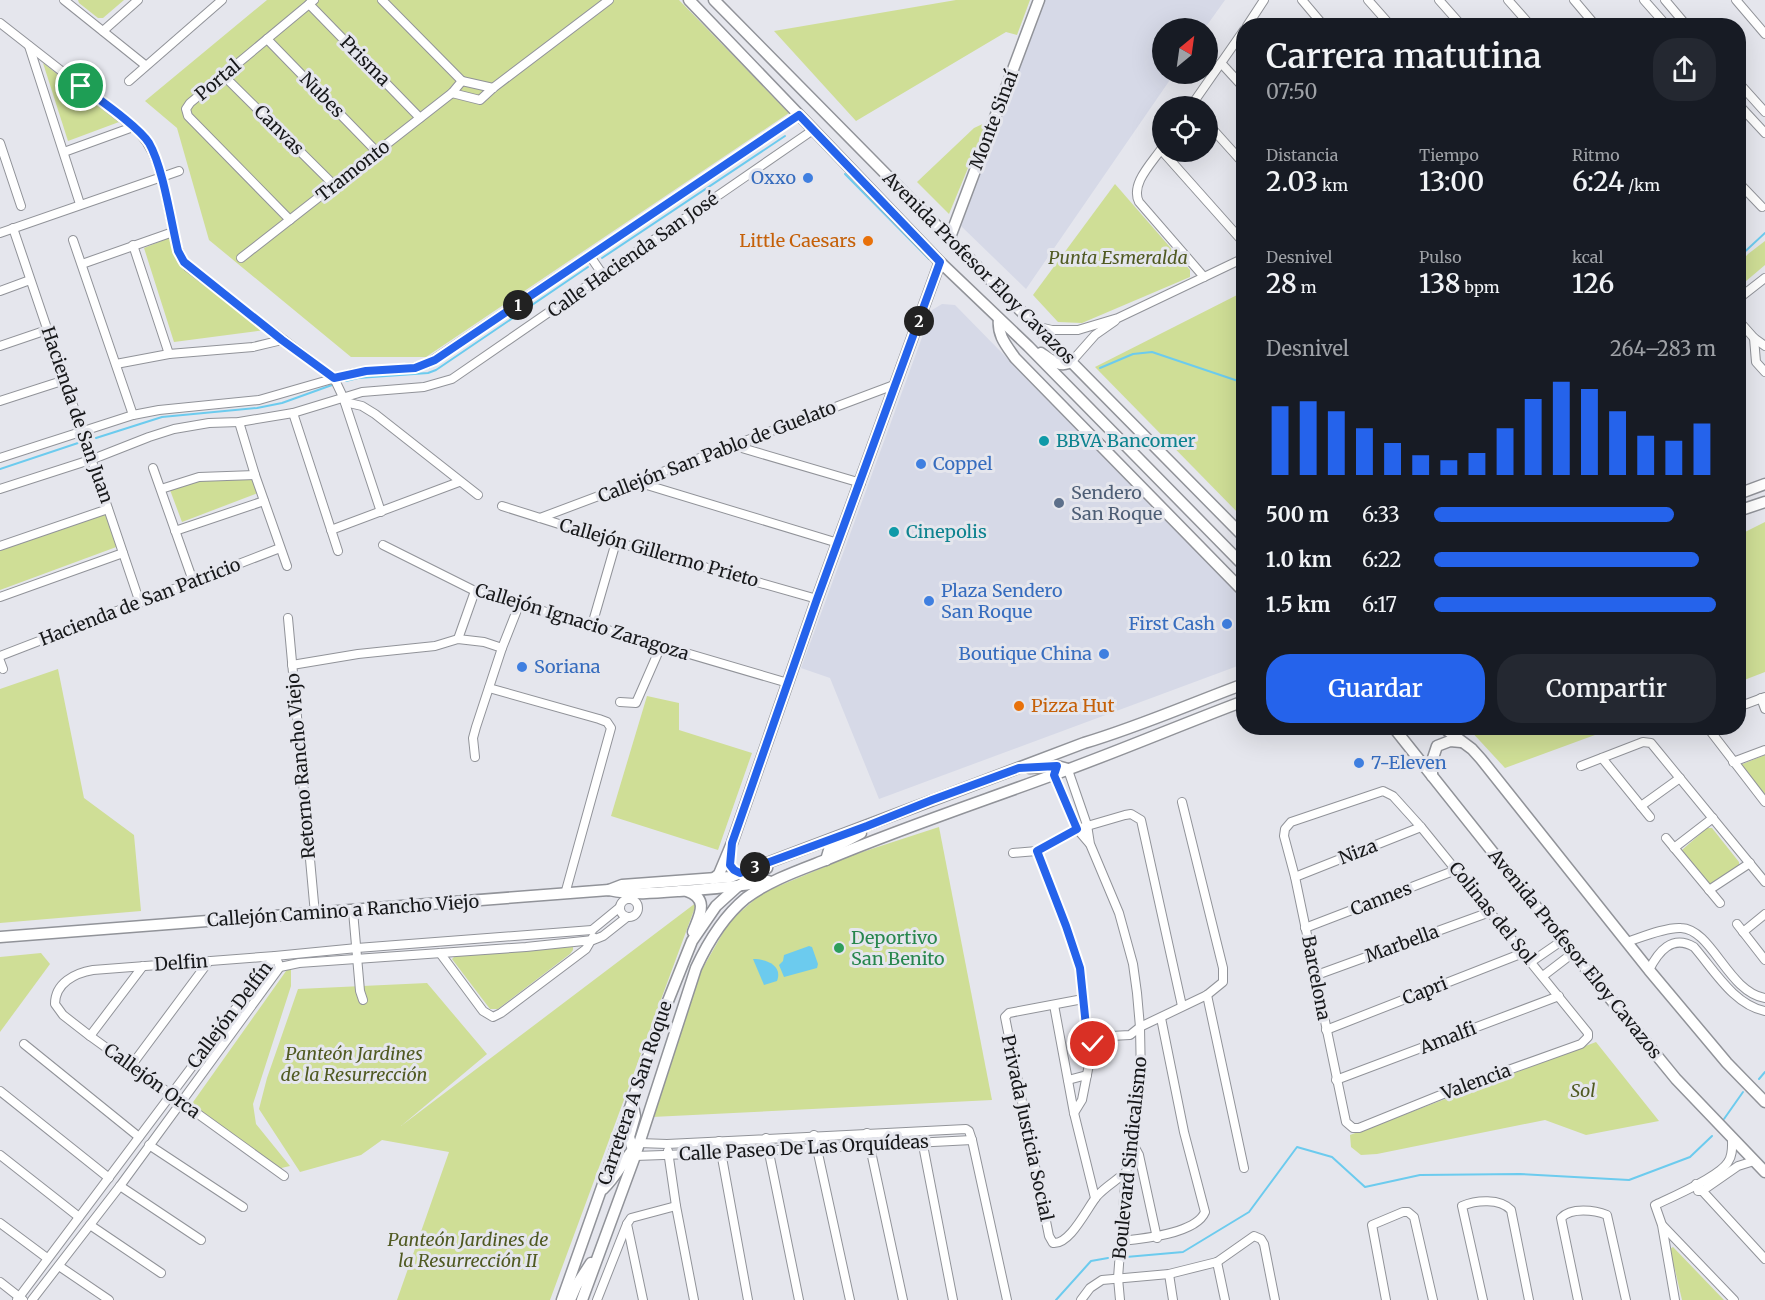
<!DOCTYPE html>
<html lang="es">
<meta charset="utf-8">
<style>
body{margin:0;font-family:Merriweather,serif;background:#242831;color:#f1f3f6;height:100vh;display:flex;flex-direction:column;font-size:22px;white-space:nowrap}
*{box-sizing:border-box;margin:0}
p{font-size:20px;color:#9ea1a6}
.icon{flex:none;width:33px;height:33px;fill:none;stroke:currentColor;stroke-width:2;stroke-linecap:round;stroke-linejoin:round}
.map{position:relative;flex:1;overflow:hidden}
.side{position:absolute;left:1236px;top:18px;width:510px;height:717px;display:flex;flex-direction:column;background:#171b24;border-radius:24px;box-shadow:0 6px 24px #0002}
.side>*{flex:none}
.needle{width:39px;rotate:29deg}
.buttons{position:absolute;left:1152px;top:18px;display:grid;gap:12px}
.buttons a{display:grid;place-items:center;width:66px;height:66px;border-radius:50%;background:#171b24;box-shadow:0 6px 24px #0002;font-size:30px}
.pin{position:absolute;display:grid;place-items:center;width:51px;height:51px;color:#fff;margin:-26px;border:3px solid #fff;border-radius:50%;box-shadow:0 2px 6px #0007}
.km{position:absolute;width:30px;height:30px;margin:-15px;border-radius:50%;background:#222;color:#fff;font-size:16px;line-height:30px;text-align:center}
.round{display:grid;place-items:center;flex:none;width:63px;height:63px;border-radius:24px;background:#242831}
.overview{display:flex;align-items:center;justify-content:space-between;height:102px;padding:0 30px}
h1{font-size:33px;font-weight:600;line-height:45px}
.metrics{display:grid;grid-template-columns:repeat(3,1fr);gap:9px;height:102px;padding:6px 30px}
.metrics div{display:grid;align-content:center}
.metrics b{font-size:26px;font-weight:600}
.metrics small{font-size:16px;font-weight:400}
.metrics p{font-size:16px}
.chart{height:168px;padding:12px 30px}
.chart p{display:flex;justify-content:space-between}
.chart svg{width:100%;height:108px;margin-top:6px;stroke:#2563eb;stroke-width:6}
.action{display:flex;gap:12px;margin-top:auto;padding:12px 30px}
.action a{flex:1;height:69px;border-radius:24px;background:#2563eb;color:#fff;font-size:24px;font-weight:600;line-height:69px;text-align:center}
.action a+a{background:#242831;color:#f1f3f6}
ul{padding:0 30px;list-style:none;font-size:20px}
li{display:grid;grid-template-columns:96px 72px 1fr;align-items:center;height:45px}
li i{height:15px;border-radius:8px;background:#2563eb}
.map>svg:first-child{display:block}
.built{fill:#d6d9e7}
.green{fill:#cfde96}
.water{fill:#6ccbee}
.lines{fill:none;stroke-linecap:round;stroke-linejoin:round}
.stream{stroke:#6ccbee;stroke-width:2}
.street-casing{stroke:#919399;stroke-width:10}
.secondary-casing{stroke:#919399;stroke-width:13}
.street{stroke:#fff;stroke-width:8}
.secondary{stroke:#fff;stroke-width:10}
.route-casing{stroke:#fff;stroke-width:12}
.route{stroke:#2563eb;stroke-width:8}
.shop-dot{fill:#3f7fe0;stroke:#e5e6ed;stroke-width:2}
.food-dot{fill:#e8710a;stroke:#e5e6ed;stroke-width:2}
.culture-dot{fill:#0f9aa8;stroke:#e5e6ed;stroke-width:2}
.service-dot{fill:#5c6f8a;stroke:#e5e6ed;stroke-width:2}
.leisure-dot{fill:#2e9e5b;stroke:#e5e6ed;stroke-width:2}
.labels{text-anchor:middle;stroke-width:6;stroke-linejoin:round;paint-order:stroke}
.street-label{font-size:18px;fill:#17181a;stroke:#e5e6ed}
.shop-label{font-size:18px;fill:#366cbe;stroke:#e5e6ed;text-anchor:start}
.food-label{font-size:18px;fill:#c56008;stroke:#e5e6ed;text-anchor:end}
.park-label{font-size:18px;font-style:italic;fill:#505a22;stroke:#e5e6ed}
.culture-label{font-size:18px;fill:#0d838f;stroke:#e5e6ed;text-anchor:start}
.service-label{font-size:18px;fill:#4e5e75;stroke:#e5e6ed;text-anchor:start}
.leisure-label{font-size:18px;fill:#27864d;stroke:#e5e6ed;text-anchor:start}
</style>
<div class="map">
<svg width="1765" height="1300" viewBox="0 0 1765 1300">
<rect width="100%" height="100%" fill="#e5e6ed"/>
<g class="built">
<polygon points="1043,0 1225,0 1205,28 1162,28 1162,74 1174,74 1026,289 961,226"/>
<polygon points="942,304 955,305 1243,599 1243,664 879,799 830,678 801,668 932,310"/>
</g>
<g class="green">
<polygon points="78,0 124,0 103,18 98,18 79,3"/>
<polygon points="267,0 679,0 789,113 426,357 351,357 209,240 177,128 145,101"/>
<polygon points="956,0 1030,0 1017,35 1006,32 856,121 774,31"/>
<polygon points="43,63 119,122 68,141"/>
<polygon points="987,122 949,214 917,182 974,128"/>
<polygon points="1115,184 1190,270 1190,277 1082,323 1058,322 1033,295"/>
<polygon points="171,237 177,262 265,330 174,342 144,248"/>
<polygon points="1765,241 1765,265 1739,287 1739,264 1748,254"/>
<polygon points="1243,292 1243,518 1095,367"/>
<polygon points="253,478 258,493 182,522 170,490 207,479"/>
<polygon points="108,513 119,546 0,590 0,550"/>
<polygon points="1765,522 1765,672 1739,682 1739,535"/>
<polygon points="58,669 84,798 134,835 141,911 0,923 0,689"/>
<polygon points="647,696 679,703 679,730 752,753 718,850 611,816"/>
<polygon points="1468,728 1614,728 1505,768"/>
<polygon points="1765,755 1765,799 1740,765"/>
<polygon points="939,827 992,1100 652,1117 700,973 729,922 762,893 853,855"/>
<polygon points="1707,828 1712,828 1739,862 1739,865 1712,887 1708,886 1681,853 1682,850"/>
<polygon points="697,902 550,1300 397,1300 449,1152 382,1140 361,1155 300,1172 259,1109 267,1078 298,989 427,983 487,1054 401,1126"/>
<polygon points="573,947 573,950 570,954 498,1009 490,1009 452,959 457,954"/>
<polygon points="41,953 50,964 0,1032 0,957"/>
<polygon points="291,964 291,986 253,1104 256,1124 290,1166 277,1169 191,1105"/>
<polygon points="1596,1042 1659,1121 1586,1135 1545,1120 1377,1154 1361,1155 1351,1147 1350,1135"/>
<polygon points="1673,1247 1724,1300 1682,1300 1675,1270 1668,1250"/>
</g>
<g class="water">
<polygon points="809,946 812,947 818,964 817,968 784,977 779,965 783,961 784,955"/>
<path d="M753,959C766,959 783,965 777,981L764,985Z"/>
</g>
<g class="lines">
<g class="stream">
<polyline points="845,174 929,259"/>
<polyline points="602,258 785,136"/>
<polyline points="1738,258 1765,233"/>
<polyline points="1100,368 1133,354 1152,352 1244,383"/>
<polyline points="346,381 358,378 428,373 436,370 588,267"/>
<polyline points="96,438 162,417 257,408 282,403 332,385"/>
<polyline points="0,469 78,443"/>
<polyline points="1759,1079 1765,1072"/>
<polyline points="1724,1119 1743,1092"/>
<polyline points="1126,1257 1183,1252 1249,1212 1297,1147 1332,1157 1365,1187 1420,1175 1520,1174 1629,1180 1690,1157 1712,1136"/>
<polyline points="1056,1300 1091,1261 1108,1258"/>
</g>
<defs>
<g id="street">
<polyline points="64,0 145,65"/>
<polyline points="382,0 462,81"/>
<polyline points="1302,0 1324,26"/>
<polyline points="1368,0 1391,26"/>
<polyline points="1439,0 1462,26"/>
<polyline points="1508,0 1531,26"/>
<polyline points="1574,0 1596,26"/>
<polyline points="1644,0 1667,26"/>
<polyline points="1665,0 1687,26"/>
<polyline points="1736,0 1765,34"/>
<polyline points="309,4 420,118"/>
<path d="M0,23L133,127C162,151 164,194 173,229C176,243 179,256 188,267L334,378L343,397L381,512"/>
<polyline points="1247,26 1264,0"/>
<polyline points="103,31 138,0"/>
<polyline points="267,39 377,152"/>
<polyline points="29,46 80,204"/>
<polyline points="1221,63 1244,88"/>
<polyline points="223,75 334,185"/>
<polyline points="129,81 222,0"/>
<polyline points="462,81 493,88"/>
<polyline points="1738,82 1765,112"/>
<polyline points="452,93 480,100 493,88 609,0"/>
<polyline points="1738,104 1765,133"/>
<polyline points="1191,106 1244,30"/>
<polyline points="1208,124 1244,164"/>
<polyline points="0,143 21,206"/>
<path d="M1162,148C1152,163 1130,184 1139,202L1204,277"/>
<polyline points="64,152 133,127"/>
<polyline points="1163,152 1244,243"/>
<polyline points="1738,182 1762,207"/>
<polyline points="290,220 188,116 186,109 190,103 314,0"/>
<polyline points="13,228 140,603"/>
<polyline points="0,233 179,171"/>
<polyline points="73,240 133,415"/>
<polyline points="133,245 169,354"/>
<polyline points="590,256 603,275"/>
<polyline points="241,258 452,93 462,81"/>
<polyline points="82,264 173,232"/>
<polyline points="0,291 30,280"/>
<polyline points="1738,299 1765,278"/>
<polyline points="1738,320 1754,338 1765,346"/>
<polyline points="1039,327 1052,330 1078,330 1118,318 1244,258"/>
<polyline points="1754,338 1756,362 1765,372"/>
<polyline points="0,346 47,330"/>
<polyline points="1072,361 1095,335 1115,321"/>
<polyline points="116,364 169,354 253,347 282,340"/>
<polyline points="0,401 65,380"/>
<polyline points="345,402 362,406 375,414 478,495"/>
<polyline points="293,413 338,551"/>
<polyline points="239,422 255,475 287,566"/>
<polyline points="735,446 861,483"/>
<polyline points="0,458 133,415 159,410 259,400 353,373 415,367 427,364 799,115"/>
<polyline points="153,468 193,581"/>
<polyline points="637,482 838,543"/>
<polyline points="0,489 93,459 149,437 174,429 209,423 239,422 293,413 362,392 424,387 452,379 813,130"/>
<polyline points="161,489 199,477 255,475"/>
<polyline points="502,506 616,542 817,599"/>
<polyline points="540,518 894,385"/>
<polyline points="331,530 459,482"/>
<polyline points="175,531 264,501"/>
<polyline points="383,545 475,591 788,683"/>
<polyline points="0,546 108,509"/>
<polyline points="0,597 123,553"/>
<polyline points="288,618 315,914"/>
<polyline points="592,625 616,542"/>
<polyline points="458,639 475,591"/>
<polyline points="0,656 280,548"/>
<polyline points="0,661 3,669"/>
<polyline points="292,665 358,654 435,646 458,639 484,642 502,648"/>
<polyline points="489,688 599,719 607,722 611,728 565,894"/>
<polyline points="1761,698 1765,709"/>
<polyline points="620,702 636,703 661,646"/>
<polyline points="1738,707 1765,697"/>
<polyline points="1708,728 1765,802"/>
<polyline points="1675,729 1681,728"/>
<polyline points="475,757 473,738 476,727 502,648 519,605"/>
<polyline points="1602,758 1650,817"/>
<polyline points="1733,762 1765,750"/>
<polyline points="1581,766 1643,742 1651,743 1765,882"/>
<polyline points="1068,770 1087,825 1090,844 1119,913 1133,964 1137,993 1140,1027 1141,1081 1134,1146 1126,1172 1118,1278 1120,1300"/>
<polyline points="1054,775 1077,829 1089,843"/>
<polygon points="1383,791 1393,796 1421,827 1588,1033 1588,1037 1581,1044 1458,1088 1359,1128 1353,1128 1346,1122 1295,877 1284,836 1285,829 1291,822"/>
<polyline points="1641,806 1680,778"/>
<polyline points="1666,838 1720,903"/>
<polyline points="1674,848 1713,818"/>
<polyline points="1037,851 1066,926 1080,968 1086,1026 1092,1037 1093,1044 1082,1100 1074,1113"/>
<polyline points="1013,853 1037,851 1077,829 1125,815 1131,814 1141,820 1182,1006"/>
<polyline points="1295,877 1421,827"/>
<polyline points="1709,890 1750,863"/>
<circle cx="629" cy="908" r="9"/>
<polyline points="353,911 360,991 363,1000"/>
<polyline points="1737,924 1765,960"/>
<polyline points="1305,928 1456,870"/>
<polyline points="592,930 620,907"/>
<polyline points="1743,932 1765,914"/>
<path d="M1627,942C1642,937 1666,927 1681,928C1712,929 1728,992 1765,998"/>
<polyline points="440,953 483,1011 493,1017 501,1013 586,949 593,937"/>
<polyline points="1531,962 1563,940"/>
<path d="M280,967L275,956L93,970C75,973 55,983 55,1004L63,1015L90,1036L284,1176"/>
<path d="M1649,970C1658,952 1672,934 1694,947C1714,970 1734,1005 1765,1011"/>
<polyline points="1314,976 1490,912"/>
<polyline points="1543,976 1573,953"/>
<polyline points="1207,995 1244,1168"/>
<path d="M1083,999L1009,1013L1005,1017L1049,1236L1053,1243C1070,1245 1087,1208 1097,1196C1105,1187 1117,1180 1126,1172"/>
<polyline points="1054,1005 1074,1113 1095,1198"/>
<polyline points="1326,1030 1523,953"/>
<polyline points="90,1036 143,966"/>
<polyline points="1092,1037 1130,1035 1140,1027 1207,995 1223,982 1223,968 1182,802"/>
<polyline points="24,1044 139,1137"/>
<polyline points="131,1066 209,961"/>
<polyline points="1068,1080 1087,1075"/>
<polyline points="1336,1080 1559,996"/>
<polyline points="0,1091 109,1178"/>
<polyline points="867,1133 903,1300"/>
<polyline points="814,1135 850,1300"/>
<polyline points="766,1138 799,1300"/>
<polyline points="922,1140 953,1300"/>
<polyline points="719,1141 748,1300"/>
<polyline points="639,1143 667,1144 966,1129 969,1131 972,1140 1007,1300"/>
<polyline points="149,1145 243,1207"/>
<polyline points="1134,1146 1139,1155 1157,1238"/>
<polyline points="668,1151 676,1206 694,1300"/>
<polyline points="0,1155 79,1217"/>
<polyline points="635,1156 720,1153 972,1140"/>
<polyline points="1696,1184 1765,1259"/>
<polyline points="120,1186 201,1240"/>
<polyline points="1698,1191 1702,1191 1738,1166 1754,1161"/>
<polyline points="0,1223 47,1258"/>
<polyline points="90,1225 161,1273"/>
<polyline points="1663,1226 1734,1300"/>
<path d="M1120,1241C1141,1239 1196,1234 1205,1212L1184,1132L1161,1018"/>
<polyline points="1217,1262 1225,1300"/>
<polyline points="59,1266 109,1300"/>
<polyline points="1169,1274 1173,1300"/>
<polyline points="0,1282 23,1300"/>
<polyline points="17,1300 275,956 357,948 592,930"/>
<polyline points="32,1300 120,1186 280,967 299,963 526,947 593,940 603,936 627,917"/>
<polyline points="597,1300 627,1224"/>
<polyline points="643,1300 627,1224 631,1218 676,1206"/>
<polyline points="1081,1300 1090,1288 1102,1280 1169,1274 1217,1262 1254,1236 1261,1239 1264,1244 1275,1300"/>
<polyline points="1386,1300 1372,1225 1403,1212 1408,1212 1414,1217 1433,1300"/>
<path d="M1483,1300L1462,1206C1476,1200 1500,1198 1511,1210L1529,1300"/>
<path d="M1578,1300L1561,1218C1571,1207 1595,1210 1607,1215L1626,1300"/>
<path d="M1675,1300L1662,1225L1655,1205C1672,1197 1719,1177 1728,1162C1733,1155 1732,1147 1732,1139"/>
</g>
<g id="secondary">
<polyline points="689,0 940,262 1028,346 1244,566"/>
<path d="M714,0C890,180 1068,357 1244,537"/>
<polyline points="949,240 1039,0"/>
<path d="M999,319C997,335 1006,345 1015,358L1244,592"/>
<path d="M1041,353C1051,360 1061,369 1072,361"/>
<polyline points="1738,494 1765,484"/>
<polyline points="1738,511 1765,502"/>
<polyline points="1394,728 1573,953 1676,1079 1765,1172"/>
<polyline points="1444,728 1472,749 1481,759 1649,970 1727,1063 1765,1102"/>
<polyline points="1030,768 1057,766 1068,769"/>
<polyline points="1432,776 1432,761 1437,746 1450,741 1461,742"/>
<polyline points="826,860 829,850 861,833"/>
<polyline points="713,879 719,874 732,843 817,599 940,262"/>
<path d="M609,890L622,885L730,877L1084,743C1138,727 1190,704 1244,684"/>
<path d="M687,891C710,899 699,916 693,932"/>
<path d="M0,937L609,890C633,895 655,893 679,891C709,889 738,887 768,881"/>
<polyline points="632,1101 635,1116 629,1137 634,1153"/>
<path d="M603,1189C617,1176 624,1159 637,1145"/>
<polyline points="562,1300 666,1006 692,941 716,906 727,896 737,887 767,868"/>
<polyline points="570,1300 576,1286 591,1263"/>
<path d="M582,1300L635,1156L696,968C708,942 724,916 746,898C770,880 800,870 828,859C902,828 977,803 1053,775C1117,752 1180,725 1244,701"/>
</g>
</defs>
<use href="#street" class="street-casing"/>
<use href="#secondary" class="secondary-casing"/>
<use href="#street" class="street"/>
<use href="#secondary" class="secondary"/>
</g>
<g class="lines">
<defs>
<path id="route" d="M81,86C98,99 138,126 149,143C163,167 171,222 178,251L184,262L282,340L334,378L366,371L415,368L435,360L799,115L940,262L817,599L732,843L730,865L734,870L740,873L867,826L932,800L1019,768L1057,766L1054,775L1077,829L1037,851L1066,926L1080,968L1086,1026L1092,1037L1093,1044"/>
</defs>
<use href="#route" class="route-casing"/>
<use href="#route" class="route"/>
</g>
<g class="shop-dot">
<circle cx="808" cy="178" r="6"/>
<circle cx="921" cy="464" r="6"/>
<circle cx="929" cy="601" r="6"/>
<circle cx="1227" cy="624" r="6"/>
<circle cx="1104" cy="654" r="6"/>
<circle cx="522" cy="667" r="6"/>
<circle cx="1359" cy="763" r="6"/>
</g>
<g class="food-dot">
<circle cx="868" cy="241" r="6"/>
<circle cx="1019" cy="706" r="6"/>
</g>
<g class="culture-dot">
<circle cx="1044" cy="441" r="6"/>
<circle cx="894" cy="532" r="6"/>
</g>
<circle class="service-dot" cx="1059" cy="503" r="6"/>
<circle class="leisure-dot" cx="839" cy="948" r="6"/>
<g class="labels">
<g class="street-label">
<text transform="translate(365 61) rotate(45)" y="6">Prisma</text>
<text transform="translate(218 80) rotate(-40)" y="6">Portal</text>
<text transform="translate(322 95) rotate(46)" y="6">Nubes</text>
<text transform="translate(994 120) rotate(-69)" y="6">Monte Sinaí</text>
<text transform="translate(279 130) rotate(45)" y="6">Canvas</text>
<text transform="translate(353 171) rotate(-38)" y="6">Tramonto</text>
<text transform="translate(633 255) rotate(-35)" y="6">Calle Hacienda San José</text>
<text transform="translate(979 268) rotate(45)" y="6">Avenida Profesor Eloy Cavazos</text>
<text transform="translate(77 415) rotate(71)" y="6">Hacienda de San Juan</text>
<text transform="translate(717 452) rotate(-21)" y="6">Callejón San Pablo de Guelato</text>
<text transform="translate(659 553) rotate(16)" y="6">Callejón Gillermo Prieto</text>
<text transform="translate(140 602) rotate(-21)" y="6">Hacienda de San Patricio</text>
<text transform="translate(582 622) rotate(17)" y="6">Callejón Ignacio Zaragoza</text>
<text transform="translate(301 766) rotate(-95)" y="6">Retorno Rancho Viejo</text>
<text transform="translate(1358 852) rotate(-21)" y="6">Niza</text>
<text transform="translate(1381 899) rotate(-21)" y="6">Cannes</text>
<text transform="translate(343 911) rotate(-4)" y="6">Callejón Camino a Rancho Viejo</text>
<text transform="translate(1492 913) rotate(51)" y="6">Colinas del Sol</text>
<text transform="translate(1402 944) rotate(-20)" y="6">Marbella</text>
<text transform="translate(1575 954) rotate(51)" y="6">Avenida Profesor Eloy Cavazos</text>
<text transform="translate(181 963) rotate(-4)" y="6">Delfin</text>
<text transform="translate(1316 978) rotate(79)" y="6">Barcelona</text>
<text transform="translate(1425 991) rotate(-21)" y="6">Capri</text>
<text transform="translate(230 1015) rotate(-53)" y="6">Callejón Delfín</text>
<text transform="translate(1448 1038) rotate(-21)" y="6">Amalfi</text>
<text transform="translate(152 1081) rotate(36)" y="6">Callejón Orca</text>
<text transform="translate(1476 1082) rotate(-20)" y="6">Valencia</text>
<text transform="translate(635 1093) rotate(-71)" y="6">Carretera A San Roque</text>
<text transform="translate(1027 1128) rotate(78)" y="6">Privada Justicia Social</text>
<text transform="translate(804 1148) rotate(-3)" y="6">Calle Paseo De Las Orquídeas</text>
<text transform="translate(1130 1158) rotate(-84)" y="6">Boulevard Sindicalismo</text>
</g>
<g class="shop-label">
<text x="796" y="184" text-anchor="end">Oxxo</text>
<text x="933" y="470">Coppel</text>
<text x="941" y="597">Plaza Sendero<tspan x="941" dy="21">San Roque</tspan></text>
<text x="1215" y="630" text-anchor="end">First Cash</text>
<text x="1092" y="660" text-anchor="end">Boutique China</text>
<text x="534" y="673">Soriana</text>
<text x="1371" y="769">7-Eleven</text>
</g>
<g class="food-label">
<text x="856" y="247">Little Caesars</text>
<text x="1031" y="712" text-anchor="start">Pizza Hut</text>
</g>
<g class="park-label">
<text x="1118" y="264">Punta Esmeralda</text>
<text x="354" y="1060">Panteón Jardines<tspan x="354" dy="21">de la Resurrección</tspan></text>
<text x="1583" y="1097">Sol</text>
<text x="468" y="1246">Panteón Jardines de<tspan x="468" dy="21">la Resurrección II</tspan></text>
</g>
<g class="culture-label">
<text x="1056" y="447">BBVA Bancomer</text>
<text x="906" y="538">Cinepolis</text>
</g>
<g class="service-label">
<text x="1071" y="499">Sendero<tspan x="1071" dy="21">San Roque</tspan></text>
</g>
<g class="leisure-label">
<text x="851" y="944">Deportivo<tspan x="851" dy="21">San Benito</tspan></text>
</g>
</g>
</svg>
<div class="buttons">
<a><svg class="needle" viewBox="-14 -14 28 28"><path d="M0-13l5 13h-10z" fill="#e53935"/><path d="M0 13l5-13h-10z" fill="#9ea1a6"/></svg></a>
<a><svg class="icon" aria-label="locate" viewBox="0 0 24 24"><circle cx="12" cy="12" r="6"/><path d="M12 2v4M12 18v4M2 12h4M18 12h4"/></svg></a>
</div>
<div class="pin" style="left:81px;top:86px;background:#1e9e55"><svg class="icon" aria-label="arrive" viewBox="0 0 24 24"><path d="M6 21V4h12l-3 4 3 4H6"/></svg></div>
<div class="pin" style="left:1093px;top:1044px;background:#d93025"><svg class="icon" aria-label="check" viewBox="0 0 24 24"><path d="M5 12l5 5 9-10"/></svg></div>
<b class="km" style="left:518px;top:305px">1</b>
<b class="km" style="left:919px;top:321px">2</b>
<b class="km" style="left:755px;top:867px">3</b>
<section class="side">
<div class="overview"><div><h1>Carrera matutina</h1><p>07:50</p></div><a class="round"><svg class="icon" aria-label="share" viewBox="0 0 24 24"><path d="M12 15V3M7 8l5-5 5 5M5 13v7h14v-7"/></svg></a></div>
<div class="metrics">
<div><p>Distancia</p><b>2.03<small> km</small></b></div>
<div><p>Tiempo</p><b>13:00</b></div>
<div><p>Ritmo</p><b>6:24<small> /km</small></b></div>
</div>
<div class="metrics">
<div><p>Desnivel</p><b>28<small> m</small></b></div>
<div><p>Pulso</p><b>138<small> bpm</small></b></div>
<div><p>kcal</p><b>126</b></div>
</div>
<div class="chart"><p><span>Desnivel</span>264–283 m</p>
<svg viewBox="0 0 160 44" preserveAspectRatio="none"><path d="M5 44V16M15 44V14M25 44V18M35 44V25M45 44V31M55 44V36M65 44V38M75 44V35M85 44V25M95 44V13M105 44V6M115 44V9M125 44V18M135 44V28M145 44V30M155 44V23"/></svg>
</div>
<ul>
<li><b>500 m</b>6:33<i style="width:85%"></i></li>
<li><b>1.0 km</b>6:22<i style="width:94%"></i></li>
<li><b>1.5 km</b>6:17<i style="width:100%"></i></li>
</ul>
<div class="action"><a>Guardar</a><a>Compartir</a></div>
</section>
</div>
